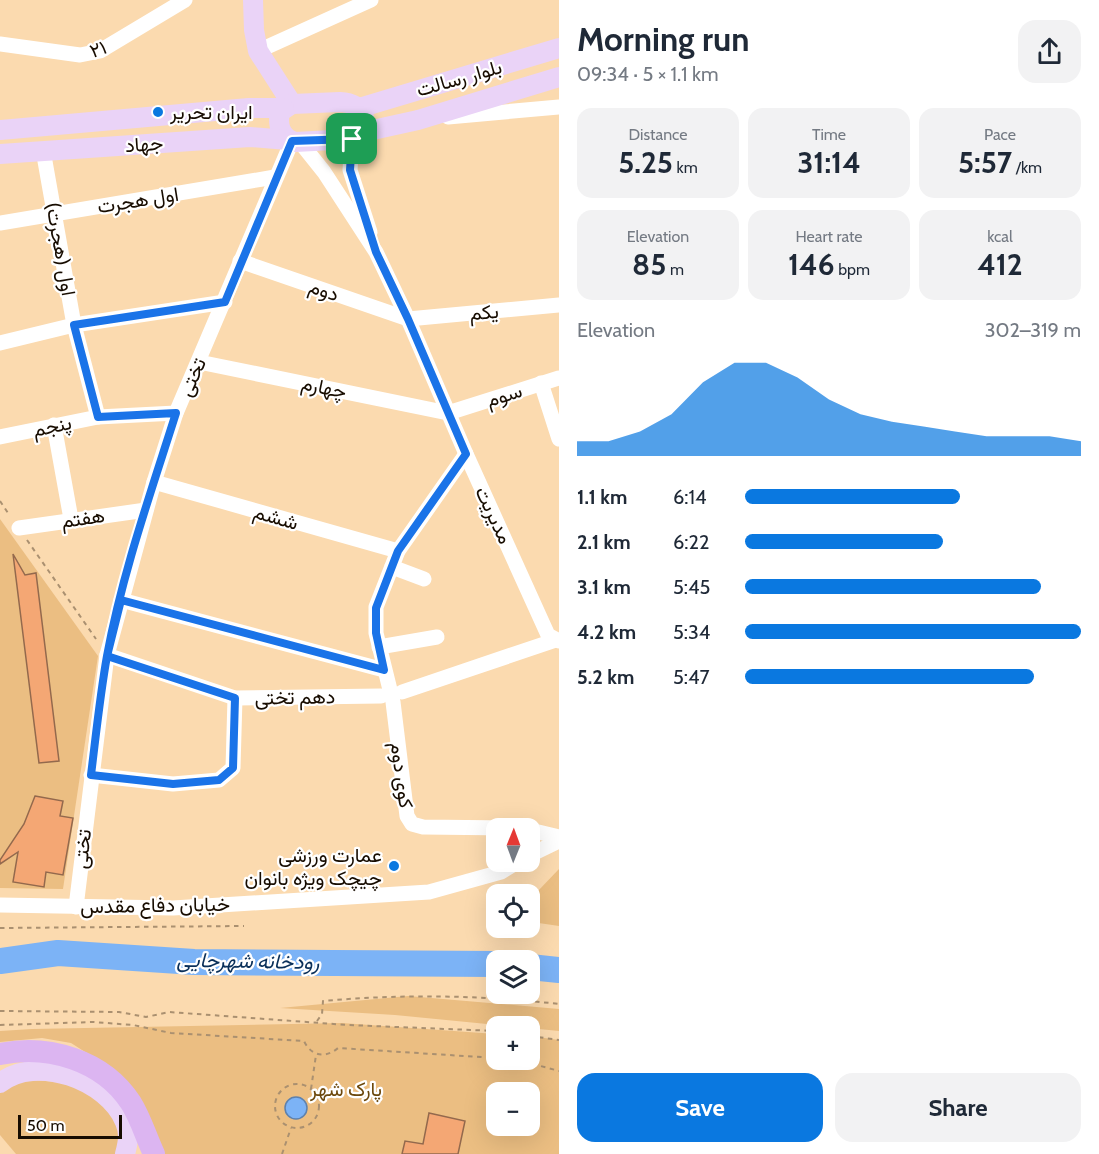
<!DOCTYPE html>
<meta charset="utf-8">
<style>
body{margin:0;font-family:Cabin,Vazirmatn,sans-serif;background:#f2f2f3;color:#1f2937;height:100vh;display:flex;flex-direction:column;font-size:22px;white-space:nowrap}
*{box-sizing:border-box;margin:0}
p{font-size:20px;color:#747a83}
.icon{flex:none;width:33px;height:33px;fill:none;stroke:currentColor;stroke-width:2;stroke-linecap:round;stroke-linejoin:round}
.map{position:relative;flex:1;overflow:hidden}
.drawer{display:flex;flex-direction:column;background:#fff;width:540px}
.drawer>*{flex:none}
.needle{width:39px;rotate:1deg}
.fabs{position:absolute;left:486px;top:818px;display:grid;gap:12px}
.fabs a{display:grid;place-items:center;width:54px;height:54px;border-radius:12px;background:#fff;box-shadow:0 6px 24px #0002;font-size:30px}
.scale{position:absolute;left:18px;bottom:15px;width:104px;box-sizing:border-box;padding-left:6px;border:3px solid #170c00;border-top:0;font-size:16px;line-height:21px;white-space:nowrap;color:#170c00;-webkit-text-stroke:4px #fff;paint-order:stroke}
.pin{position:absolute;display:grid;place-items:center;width:51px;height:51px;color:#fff;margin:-26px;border-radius:12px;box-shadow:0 3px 9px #0006}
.round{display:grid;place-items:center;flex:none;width:63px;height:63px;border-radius:18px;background:#f2f2f3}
.overview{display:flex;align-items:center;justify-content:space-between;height:102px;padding:0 18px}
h1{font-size:33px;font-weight:700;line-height:45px}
.figures{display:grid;grid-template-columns:repeat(3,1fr);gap:9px;height:102px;padding:6px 18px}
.figures div{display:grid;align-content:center;border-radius:15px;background:#f2f2f3;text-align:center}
.figures b{font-size:30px;font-weight:700}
.figures small{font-size:16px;font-weight:400}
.figures p{font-size:16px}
.chart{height:168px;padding:12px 18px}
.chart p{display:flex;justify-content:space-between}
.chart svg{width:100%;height:108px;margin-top:6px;fill:#0a78e0;opacity:.7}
.primary-button{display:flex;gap:12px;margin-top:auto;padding:12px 18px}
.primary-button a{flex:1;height:69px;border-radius:18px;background:#0a78e0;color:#fff;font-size:24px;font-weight:700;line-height:69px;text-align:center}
.primary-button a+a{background:#f2f2f3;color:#1f2937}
ul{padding:0 18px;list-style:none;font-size:20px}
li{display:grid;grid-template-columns:96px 72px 1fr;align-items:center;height:45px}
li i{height:15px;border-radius:8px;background:#0a78e0}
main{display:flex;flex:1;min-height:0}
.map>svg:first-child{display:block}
.green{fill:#ebbe82;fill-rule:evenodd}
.water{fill:#7cb3f6;stroke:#5e81ac;stroke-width:1.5}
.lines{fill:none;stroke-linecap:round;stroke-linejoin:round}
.river{stroke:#7cb3f6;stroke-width:26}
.building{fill:#f4a774;stroke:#93694d;stroke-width:1.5}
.path{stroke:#aa9070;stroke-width:2;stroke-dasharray:4.5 4.5;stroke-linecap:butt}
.minor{stroke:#fff;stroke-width:15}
.major{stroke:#ead3f7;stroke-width:20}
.highway{stroke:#dcb5f1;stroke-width:22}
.route-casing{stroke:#fff;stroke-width:12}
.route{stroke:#1a73e8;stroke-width:8}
.poi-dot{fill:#0a78e0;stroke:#fff;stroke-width:2}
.labels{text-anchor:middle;stroke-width:4.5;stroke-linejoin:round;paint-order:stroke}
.street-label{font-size:20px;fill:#170c00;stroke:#fff}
.poi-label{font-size:20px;fill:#170c00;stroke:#fff;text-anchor:start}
.park-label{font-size:20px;fill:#6c480c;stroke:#fff}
.water-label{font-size:21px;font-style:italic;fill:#0a305a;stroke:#fff}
</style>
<main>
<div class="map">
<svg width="559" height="1154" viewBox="0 0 559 1154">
<rect width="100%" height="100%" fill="#fbdaaf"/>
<g class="green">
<polygon points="0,519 98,656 63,889 0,888"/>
<polygon points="559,869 559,926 532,922 537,892"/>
<polygon points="408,996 559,1009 559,1031 395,1015 280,1008"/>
<path d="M342,1023L496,1034V1059H530V1036L559,1040V1154H165L115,1071L71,1043L42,1038L0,1042V1031L32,1029ZM496,1092H530V1125H496Z"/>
<polygon points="15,1079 75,1083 107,1107 120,1131 116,1154 16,1154 0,1135 0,1093"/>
</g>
<circle class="water" cx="296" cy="1108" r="11"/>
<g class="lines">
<g class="river">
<polyline points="0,961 58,953 194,962 496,964"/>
<polyline points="530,967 559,970"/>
</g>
</g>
<g class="building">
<polygon points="13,554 25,575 36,573 59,761 39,763"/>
<polygon points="35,796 63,801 60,816 73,818 63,875 46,872 44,887 13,882 18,852 0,864 0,860 24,824"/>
<polygon points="429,1113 465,1121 458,1154 402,1154 405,1141 423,1144"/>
</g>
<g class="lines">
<g class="path">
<polyline points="0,501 10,516"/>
<polyline points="27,540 96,639"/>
<polyline points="0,928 244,926"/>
<polyline points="0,1011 119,1012 146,1017 169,1012 348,1025 496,1031"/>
<path d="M317,1021L322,1014L323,1001C402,994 480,995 559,1004"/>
<path d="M0,1025L93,1022L133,1025L171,1033L304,1041C311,1056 325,1059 338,1048L496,1058"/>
<polyline points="530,1036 559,1040"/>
<polyline points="515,1059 559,1071"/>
<circle cx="297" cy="1106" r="22"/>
<polyline points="311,1089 316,1055"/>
<polyline points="282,1154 291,1128"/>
</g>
<g class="minor">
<polyline points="0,44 80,55 100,51 185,0"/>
<polyline points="258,51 371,0"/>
<polyline points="448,117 559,107"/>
<polyline points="352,139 350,170 370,232"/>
<polyline points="300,142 324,172 376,252 408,319 466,454 548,635 559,641"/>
<polyline points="43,150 74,325 98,417"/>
<polyline points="0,223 275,177"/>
<polyline points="240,261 408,319 559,305"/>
<polyline points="0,343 74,325 225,302"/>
<polyline points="199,362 448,413 559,378"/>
<polyline points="541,383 559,439"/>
<polyline points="54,425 71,519"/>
<polyline points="0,437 98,417 176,413"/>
<polyline points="466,454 398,551 376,607 376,633 393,702 407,816 412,824 423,827 514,828"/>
<polyline points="154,482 398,551"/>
<polyline points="19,528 146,510"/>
<polyline points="392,567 424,579"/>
<polyline points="121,600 384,670"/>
<polyline points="379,647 437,637"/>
<polyline points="107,655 235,698 381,696"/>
<polyline points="402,692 556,640"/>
<polyline points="91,775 173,784 219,780 233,768 235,698"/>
<polyline points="530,830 559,837"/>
<polyline points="530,855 559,841"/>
<polyline points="0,905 173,908 429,892 501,872 519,861"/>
<polyline points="76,907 107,655 154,482 176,413 292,141"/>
</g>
<g class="major">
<polyline points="253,0 254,30 258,51 292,104"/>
<path d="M340,102C365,103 373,123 352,139L295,142C281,138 277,126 280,112L292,104Z"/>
<polyline points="359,108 559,48"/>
<polyline points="0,130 249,108 284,108"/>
<polyline points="359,133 418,120 559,77"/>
<polyline points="0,154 250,137 288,140"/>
<path d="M0,1083C36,1054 108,1080 125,1122C130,1133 128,1143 125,1154"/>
</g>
<path class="highway" d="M0,1054C48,1044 103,1060 131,1103C141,1119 146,1137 154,1154"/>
</g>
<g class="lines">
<defs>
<path id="route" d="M352,139L292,141L225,302L74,325L98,417L176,413C151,492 122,574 107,656C100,695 96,735 91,775L173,784L219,780L233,768L235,698L107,656L121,600L384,670L376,633V608L398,551L466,454L408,319L376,252L350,170L352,139"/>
</defs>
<use href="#route" class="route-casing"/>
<use href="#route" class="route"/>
</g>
<g class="poi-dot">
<circle cx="158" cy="112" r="6"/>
<circle cx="394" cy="866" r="6"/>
</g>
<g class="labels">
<g class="street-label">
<text transform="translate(98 49) rotate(-20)" y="7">۲۱</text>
<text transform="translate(459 78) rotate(-16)" y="7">بلوار رسالت</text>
<text transform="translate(144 144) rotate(-4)" y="7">جهاد</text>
<text transform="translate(138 200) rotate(-9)" y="7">اول هجرت</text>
<text transform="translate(61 249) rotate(80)" y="7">اول (هجرت)</text>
<text transform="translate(324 290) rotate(19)" y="7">دوم</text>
<text transform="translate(484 312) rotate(-5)" y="7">یکم</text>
<text transform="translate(192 377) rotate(-66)" y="7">تختی</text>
<text transform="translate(324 387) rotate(12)" y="7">چهارم</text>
<text transform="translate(504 395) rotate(-18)" y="7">سوم</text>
<text transform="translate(52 426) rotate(-12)" y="7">پنجم</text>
<text transform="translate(494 515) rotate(65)" y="7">مدیریت</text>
<text transform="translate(276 517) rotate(16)" y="7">ششم</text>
<text transform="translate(83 518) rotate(-8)" y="7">هفتم</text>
<text transform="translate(295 697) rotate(-1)" y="7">دهم تختی</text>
<text transform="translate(402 775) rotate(82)" y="7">کوی دوم</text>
<text transform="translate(82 849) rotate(-84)" y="7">تختی</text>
<text transform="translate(155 905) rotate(-1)" y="7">خیابان دفاع مقدس</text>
</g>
<g class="poi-label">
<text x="170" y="119">ایران تحریر</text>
<text x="382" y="862" text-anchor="end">عمارت ورزشی<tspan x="382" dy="23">چیچک ویژه بانوان</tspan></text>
</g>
<g class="park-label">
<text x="346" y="1096">پارک شهر</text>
</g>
<g class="water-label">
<text transform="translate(248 961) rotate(1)" y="7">رودخانه شهرچایی</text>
</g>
</g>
</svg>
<div class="fabs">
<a><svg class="needle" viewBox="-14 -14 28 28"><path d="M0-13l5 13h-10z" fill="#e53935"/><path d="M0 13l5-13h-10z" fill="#747a83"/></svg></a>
<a><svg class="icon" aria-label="locate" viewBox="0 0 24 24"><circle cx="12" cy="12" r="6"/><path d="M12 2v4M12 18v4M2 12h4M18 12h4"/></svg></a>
<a><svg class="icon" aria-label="layers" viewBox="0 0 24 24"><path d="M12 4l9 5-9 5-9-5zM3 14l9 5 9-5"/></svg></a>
<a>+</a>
<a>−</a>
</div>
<div class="scale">50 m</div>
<div class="pin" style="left:352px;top:139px;background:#1e9e55"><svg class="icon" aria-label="arrive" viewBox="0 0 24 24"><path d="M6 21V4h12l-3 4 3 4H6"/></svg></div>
</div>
<section class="drawer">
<div class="overview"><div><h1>Morning run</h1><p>09:34 · 5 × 1.1 km</p></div><a class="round"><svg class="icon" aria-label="share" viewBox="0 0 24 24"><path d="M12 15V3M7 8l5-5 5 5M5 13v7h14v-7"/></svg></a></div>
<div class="figures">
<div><p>Distance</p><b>5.25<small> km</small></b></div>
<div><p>Time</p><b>31:14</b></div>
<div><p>Pace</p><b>5:57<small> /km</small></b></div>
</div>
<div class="figures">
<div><p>Elevation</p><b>85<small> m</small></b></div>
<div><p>Heart rate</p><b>146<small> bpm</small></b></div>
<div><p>kcal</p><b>412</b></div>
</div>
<div class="chart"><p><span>Elevation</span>302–319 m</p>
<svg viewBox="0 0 160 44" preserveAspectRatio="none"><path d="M0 44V38L10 38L20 34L30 27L40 14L50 6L60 6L70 12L80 21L90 27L100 30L110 32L120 34L130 36L140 36L150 36L160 38V44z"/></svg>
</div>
<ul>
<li><b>1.1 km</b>6:14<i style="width:64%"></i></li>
<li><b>2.1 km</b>6:22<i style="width:59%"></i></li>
<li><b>3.1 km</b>5:45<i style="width:88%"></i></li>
<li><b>4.2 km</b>5:34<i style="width:100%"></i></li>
<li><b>5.2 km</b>5:47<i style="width:86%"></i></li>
</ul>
<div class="primary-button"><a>Save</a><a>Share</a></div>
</section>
</main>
